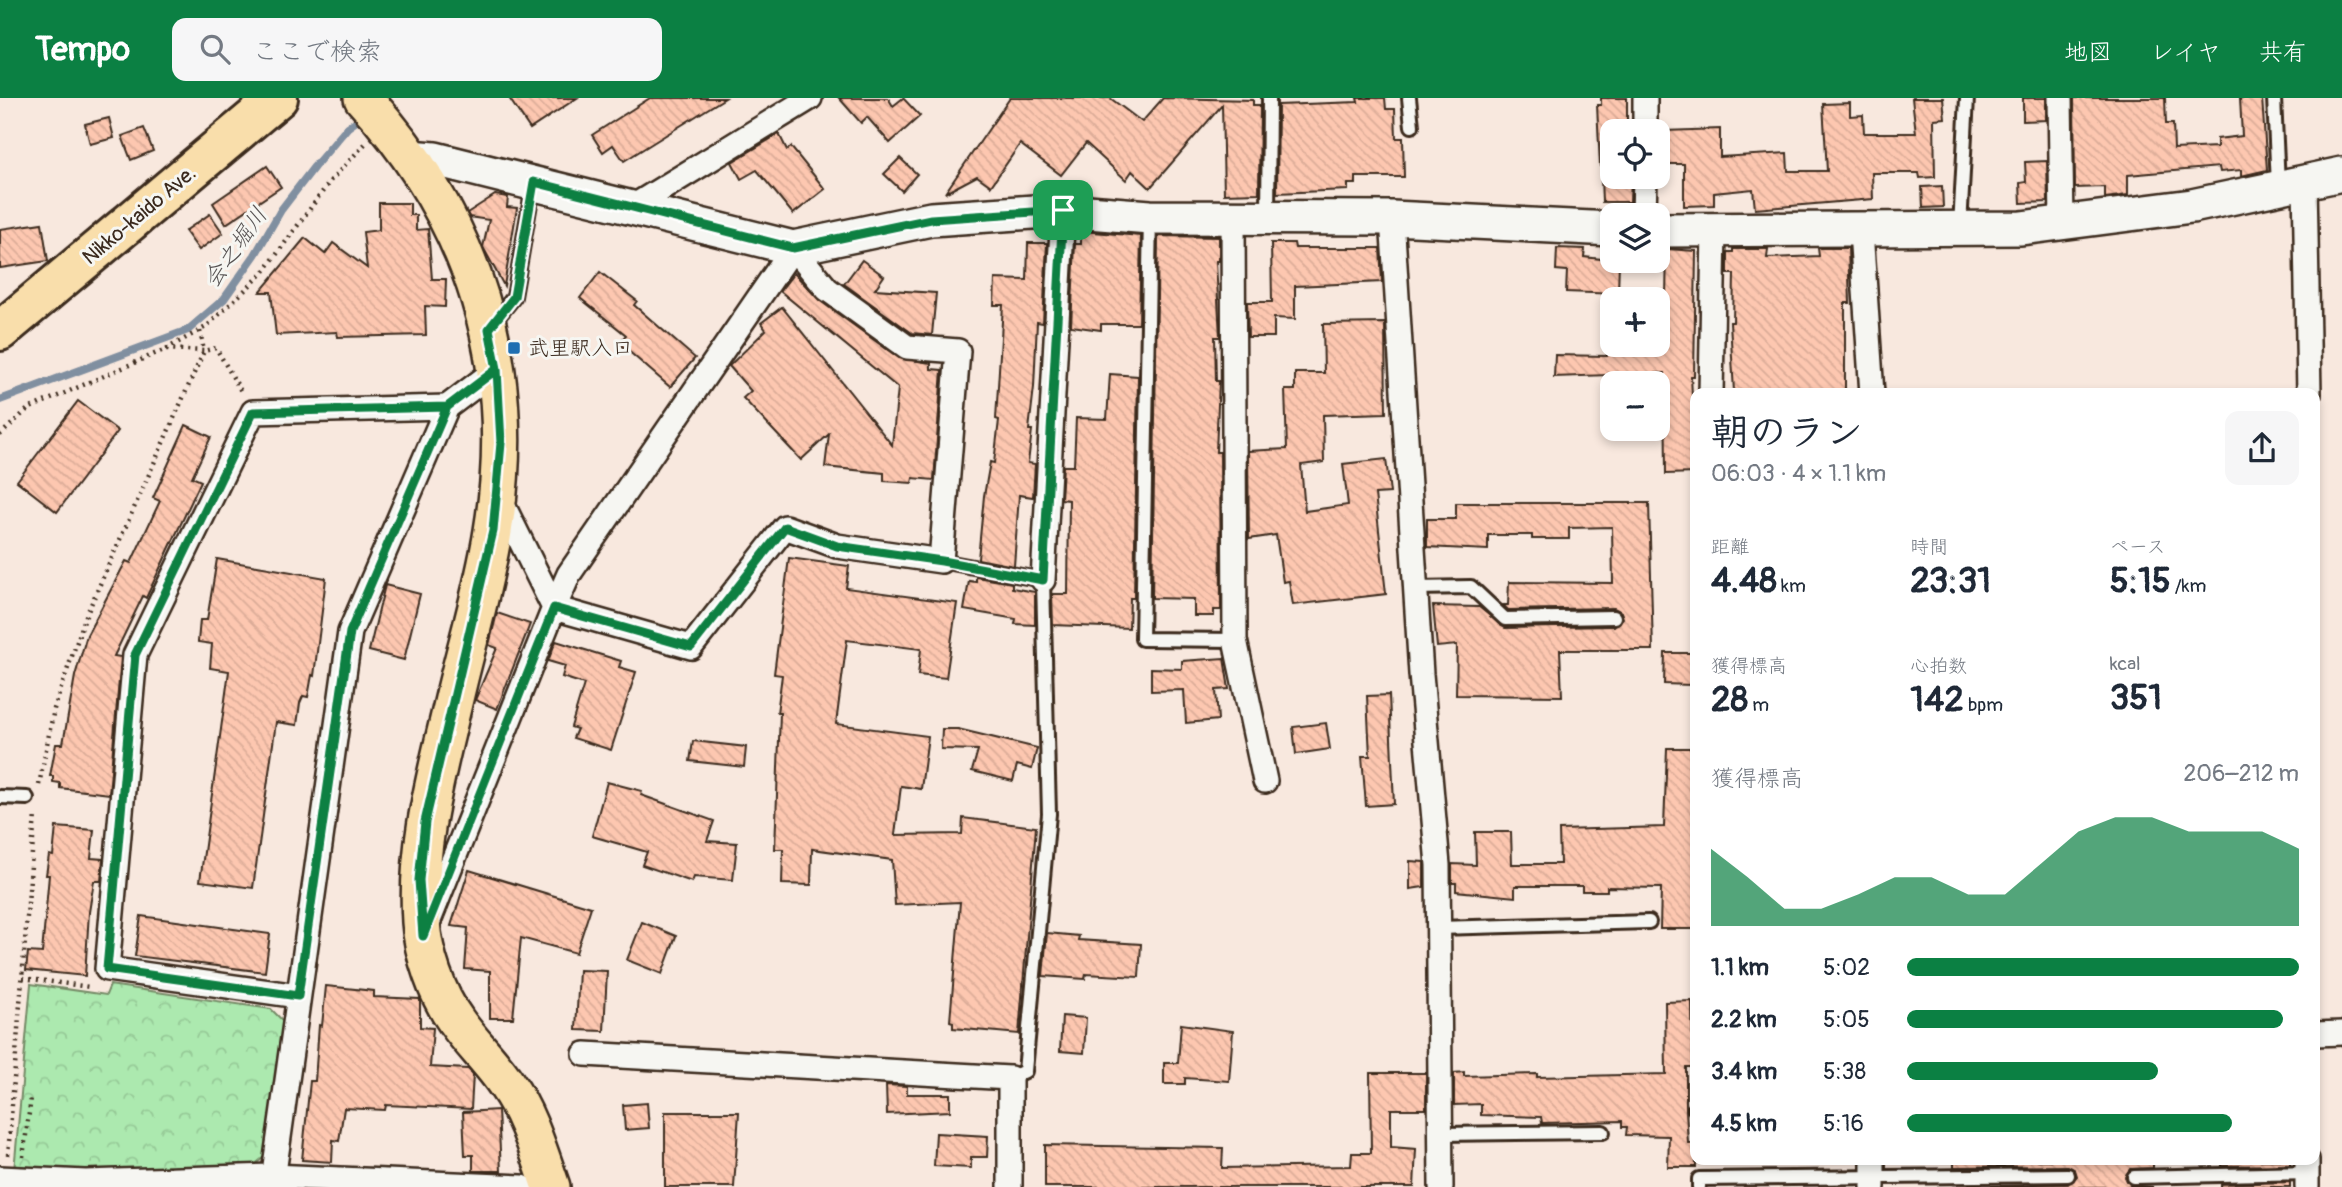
<!DOCTYPE html>
<html lang="ja">
<meta charset="utf-8">
<style>
body{margin:0;font-family:Pangolin,"Klee One",sans-serif;background:#f6f6f7;color:#1f2937;height:100vh;display:flex;flex-direction:column;font-size:26px;white-space:nowrap}
*{box-sizing:border-box;margin:0}
p{font-size:23px;color:#747a83}
.icon{flex:none;width:38px;height:38px;fill:none;stroke:currentColor;stroke-width:2;stroke-linecap:round;stroke-linejoin:round}
.map{position:relative;flex:1;overflow:hidden}
.drawer{position:absolute;left:1690px;top:290px;width:630px;height:777px;display:flex;flex-direction:column;background:#fff;border-radius:14px;box-shadow:0 4px 10px #0003}
.drawer>*{flex:none}
.fabs{position:absolute;left:1600px;top:21px;display:grid;gap:14px}
.fabs a{display:grid;place-items:center;width:70px;height:70px;border-radius:14px;background:#fff;box-shadow:0 4px 10px #0003;font-size:35px}
.pin{position:absolute;display:grid;place-items:center;width:60px;height:60px;color:#fff;margin:-30px;border-radius:14px;box-shadow:0 4px 10px #0006}
.round{display:grid;place-items:center;flex:none;width:74px;height:74px;border-radius:14px;background:#f6f6f7}
.headline{display:flex;align-items:center;justify-content:space-between;height:119px;padding:0 21px}
h1{font-size:38px;font-weight:800;line-height:52px}
.stats{display:grid;grid-template-columns:repeat(3,1fr);gap:10px;height:119px;padding:7px 21px}
.stats div{display:grid;align-content:center}
.stats b{font-size:35px;font-weight:800}
.stats small{font-size:19px;font-weight:400}
.stats p{font-size:19px}
.chart{height:196px;padding:14px 21px}
.chart p{display:flex;justify-content:space-between}
.chart svg{width:100%;height:126px;margin-top:7px;fill:#0b8043;opacity:.7}
ul{padding:0 21px;list-style:none;font-size:23px}
li{display:grid;grid-template-columns:112px 84px 1fr;align-items:center;height:52px}
li i{height:18px;border-radius:9px;background:#0b8043}
header{display:flex;align-items:center;gap:42px;box-sizing:border-box;height:98px;padding:0 35px;background:#0b8043;color:#fff}
header strong{font-size:33px}
nav{display:flex;gap:38px;margin-inline-start:auto;font-size:24px}
.search{width:490px;height:63px;background:#f6f6f7;display:flex;align-items:center;gap:18px;box-sizing:border-box;padding:0 24px;border-radius:14px;color:#747a83;font-size:26px}
.map>svg:first-child{display:block}
.park{fill:url(#park-crowns);stroke:#748a66;stroke-width:2}
.lines{fill:none;stroke-linecap:round;stroke-linejoin:round}
.stream{stroke:#808fa0;stroke-width:8}
.building{fill:url(#building-back-hatch);stroke:#3b2a1e;stroke-width:2}
.lane-casing{stroke:#3b2a1e;stroke-width:18}
.street-casing{stroke:#3b2a1e;stroke-width:28}
.secondary-casing{stroke:#3b2a1e;stroke-width:38}
.primary-casing{stroke:#3b2a1e;stroke-width:42}
.highway-casing{stroke:#3b2a1e;stroke-width:44}
.path{stroke:#3b2a1e;stroke-width:4.5;stroke-dasharray:2 5;stroke-linecap:butt}
.lane{stroke:#f6f6f2;stroke-width:12}
.street{stroke:#f6f6f2;stroke-width:23}
.secondary{stroke:#f6f6f2;stroke-width:33}
.primary{stroke:#f9deab;stroke-width:37}
.highway{stroke:#f9deab;stroke-width:38}
.route-casing{stroke:#fff;stroke-width:14}
.route{stroke:#0b8043;stroke-width:9}
.poi-dot{fill:#1f6fb2;stroke:#f6f6f2;stroke-width:2.5}
.labels{text-anchor:middle;stroke-width:6;stroke-linejoin:round;paint-order:stroke}
.street-label{font-size:21px;fill:#3b2a1e;stroke:#f6f6f2}
.poi-label{font-size:21px;fill:#3b2a1e;stroke:#f6f6f2;text-anchor:start}
.water-label{font-size:23px;font-style:italic;fill:#585454;stroke:#f6f6f2}
</style>
<header>
<strong>Tempo</strong>
<div class="search"><svg class="icon" aria-label="search" viewBox="0 0 24 24"><circle cx="10" cy="10" r="6"/><path d="M15 15l6 6"/></svg>ここで検索</div>
<nav><a>地図</a><a>レイヤ</a><a>共有</a></nav>
</header>
<div class="map">
<svg width="2342" height="1089" viewBox="0 0 2342 1089">
<defs>
<pattern id="park-crowns" width="20" height="18" patternUnits="userSpaceOnUse" patternTransform="scale(1.75)"><rect width="20" height="18" fill="#ace9af"/><path d="M2 6a3 3 0 1 1 6 0M12 15a3 3 0 1 1 6 0" fill="none" stroke="#95c896"/></pattern>
<pattern id="building-back-hatch" width="6" height="6" patternUnits="userSpaceOnUse" patternTransform="scale(1.75)"><rect width="6" height="6" fill="#fdc7b0"/><path d="M-1 5l2 2M0 0l6 6M5-1l2 2" fill="none" stroke="#daab97"/></pattern>
</defs>
<rect width="100%" height="100%" fill="#f8e8de"/>
<filter id="ink" filterUnits="userSpaceOnUse"><feTurbulence type="fractalNoise" baseFrequency=".0143" numOctaves="2"/><feDisplacementMap in="SourceGraphic" scale="14" xChannelSelector="R" yChannelSelector="G"/><feConvolveMatrix kernelMatrix="1 2 1 2 8 2 1 2 1" color-interpolation-filters="sRGB"/></filter>
<g filter="url(#ink)">
<polygon class="park" points="31,886 106,897 110,887 271,911 283,923 265,1058 251,1070 14,1073"/>
<g class="lines">
<polyline class="stream" points="0,302 188,232 224,201 255,157 281,112 314,69 348,29 365,17"/>
</g>
<g class="building">
<polygon points="509,0 577,0 530,31"/>
<polygon points="650,0 725,0 624,63 613,47 603,54 592,37"/>
<polygon points="839,0 888,0 893,8 903,0 920,18 890,45 867,19 861,25"/>
<polygon points="1010,0 1110,0 1142,24 1163,0 1253,2 1253,7 1260,7 1259,95 1224,96 1222,7 1150,90 1132,73 1126,82 1086,45 1061,77 1020,46 991,88 977,78 945,95"/>
<polygon points="1357,0 1385,0 1386,11 1395,11 1396,40 1403,40 1404,79 1356,79 1356,86 1348,86 1348,92 1277,95 1278,7 1358,4"/>
<polygon points="1601,0 1627,0 1627,28 1617,28 1618,33 1612,33 1612,68 1600,68 1597,7 1601,7"/>
<polygon points="1912,0 1943,0 1945,20 1934,21 1935,79 1920,80 1919,75 1872,75 1873,101 1755,111 1753,91 1714,95 1714,107 1684,108 1684,66 1665,66 1664,33 1720,31 1720,59 1787,55 1788,73 1827,73 1823,6 1850,5 1850,18 1863,17 1864,35 1916,35"/>
<polygon points="2023,0 2046,0 2046,22 2023,23"/>
<polygon points="2074,0 2165,0 2166,26 2173,26 2174,51 2217,49 2217,41 2242,38 2240,0 2262,0 2267,72 2241,78 2241,72 2220,74 2219,69 2128,77 2128,97 2105,100 2105,89 2075,90"/>
<polygon points="109,20 114,40 90,46 85,26"/>
<polygon points="144,30 153,53 131,62 122,38"/>
<polygon points="779,36 787,52 791,49 825,91 793,116 757,72 741,81 732,64"/>
<polygon points="900,60 917,76 902,93 884,76"/>
<polygon points="2047,63 2048,104 2021,105 2020,85 2026,84 2025,64"/>
<polygon points="267,68 281,89 226,126 213,105"/>
<polygon points="1601,79 1631,79 1630,104 1602,104"/>
<polygon points="1942,88 1943,109 1923,110 1922,89"/>
<polygon points="495,97 508,99 507,109 517,110 504,188 483,149 489,122 469,119 467,115"/>
<polygon points="379,105 410,105 410,117 416,117 416,132 428,131 432,181 446,181 445,209 425,208 426,237 338,239 337,234 276,237 271,194 260,194 305,140 325,156 333,145 367,170 363,134 379,132"/>
<polygon points="210,116 223,135 199,152 185,133"/>
<polygon points="42,125 48,163 0,170 0,131"/>
<polygon points="1081,133 1141,138 1139,226 1101,226 1101,232 1071,228 1075,146 1081,146"/>
<polygon points="1158,138 1219,139 1219,163 1216,163 1220,239 1215,239 1216,283 1219,283 1216,354 1220,354 1221,512 1214,512 1214,518 1194,518 1194,501 1152,500"/>
<polygon points="1028,145 1047,145 1043,225 1037,224 1034,289 1029,332 1032,332 1028,365 1035,366 1033,399 1019,397 1014,468 978,461 984,398 990,364 994,365 999,322 996,321 1003,207 994,207 995,181 1027,182"/>
<polygon points="1271,145 1294,145 1295,150 1380,150 1382,184 1295,188 1295,221 1274,220 1274,239 1248,239 1247,204 1272,204"/>
<polygon points="1557,150 1585,151 1584,159 1619,163 1618,196 1566,194 1567,173 1556,172"/>
<polygon points="1818,150 1848,150 1850,205 1845,205 1845,295 1734,294 1730,224 1733,224 1734,176 1728,176 1728,154 1733,154 1733,151 1768,151 1767,160 1819,158"/>
<polygon points="1667,151 1696,153 1694,278 1691,278 1696,375 1666,376 1665,275 1554,279 1555,257 1607,258 1607,247 1665,247"/>
<polygon points="862,162 884,178 875,191 936,195 932,237 912,235 844,186"/>
<polygon points="600,174 637,203 634,207 695,260 670,289 619,245 626,237 580,200"/>
<polygon points="794,175 819,202 899,260 931,265 931,271 942,272 934,382 913,380 912,385 884,383 884,375 825,369 829,336 801,362 743,300 751,293 729,268 766,232 761,225 782,209 892,347 898,290 780,193"/>
<polygon points="1385,225 1386,315 1323,317 1324,364 1301,367 1305,413 1348,407 1343,366 1386,361 1390,395 1375,396 1386,496 1293,507 1289,483 1283,484 1276,437 1249,441 1248,353 1287,351 1285,292 1295,292 1295,275 1324,275 1323,226"/>
<polygon points="1110,276 1138,278 1134,500 1130,500 1129,530 1053,527 1052,496 1068,496 1069,402 1061,401 1063,368 1074,368 1076,320 1107,321"/>
<polygon points="78,303 118,333 57,414 17,383"/>
<polygon points="186,327 211,339 192,379 201,383 146,500 143,498 114,558 121,559 109,696 60,690 60,685 53,684 53,678 50,678 56,646 63,646 75,578 87,537 126,463 131,465 160,403 153,400"/>
<polygon points="1456,405 1649,405 1653,552 1560,552 1562,598 1456,597 1457,547 1437,549 1433,508 1479,509 1505,530 1614,528 1623,520 1621,514 1614,510 1508,512 1503,507 1508,507 1509,484 1613,485 1612,429 1569,430 1569,441 1532,441 1532,437 1488,437 1488,452 1427,449 1427,421 1456,421"/>
<polygon points="789,460 849,468 846,490 957,505 946,580 918,577 921,551 847,542 836,626 928,638 921,691 901,688 895,737 962,736 963,720 1036,729 1019,936 953,930 953,924 950,923 960,804 895,807 892,762 812,751 811,787 782,786 783,751 775,751 780,615 777,615 782,577 774,576"/>
<polygon points="217,461 326,480 314,578 312,577 308,599 303,598 300,605 297,627 276,624 253,790 200,783 229,573 210,570 212,546 198,544 200,522 207,522"/>
<polygon points="976,479 1012,485 1012,490 1035,494 1035,527 1015,526 1016,521 964,512 969,483 976,484"/>
<polygon points="385,487 420,496 404,562 369,553"/>
<polygon points="497,515 530,526 497,611 475,602 497,550 489,547"/>
<polygon points="556,543 621,563 619,569 636,574 611,652 573,640 577,631 571,629 584,586 562,579 565,568 548,563"/>
<polygon points="1665,555 1692,555 1691,587 1664,586"/>
<polygon points="1224,560 1229,591 1216,592 1218,622 1186,625 1184,592 1151,593 1151,570 1182,571 1182,563"/>
<polygon points="1389,597 1394,706 1366,708 1362,658 1370,658 1367,598"/>
<polygon points="1326,625 1330,651 1296,656 1293,629"/>
<polygon points="942,631 958,631 1037,650 1032,671 1017,667 1013,683 972,673 978,652 941,651"/>
<polygon points="693,643 746,649 744,669 690,663"/>
<polygon points="1667,650 1696,650 1693,766 1696,766 1696,831 1660,831 1661,790 1607,789 1607,793 1582,793 1582,788 1515,788 1515,799 1456,793 1456,785 1452,785 1452,766 1476,767 1475,734 1511,734 1512,766 1560,766 1559,732 1664,729"/>
<polygon points="607,684 642,693 641,697 714,723 707,743 737,745 733,782 694,779 692,784 642,767 647,754 592,738"/>
<polygon points="56,729 94,732 91,760 103,761 101,783 94,783 89,814 85,878 26,872 28,854 42,855 49,777 46,777 49,757 53,758"/>
<polygon points="1410,763 1424,764 1424,789 1410,791"/>
<polygon points="469,772 591,809 576,855 521,840 513,920 490,920 490,873 465,871 468,830 451,828"/>
<polygon points="141,818 270,836 265,874 135,858"/>
<polygon points="642,824 676,838 662,876 627,862"/>
<polygon points="1047,835 1079,838 1078,842 1141,846 1139,879 1086,876 1085,881 1043,878"/>
<polygon points="579,872 607,873 604,933 576,932"/>
<polygon points="326,888 374,893 374,899 420,901 420,929 433,930 430,969 468,971 473,976 471,1011 386,1007 385,1012 344,1010 339,1043 333,1042 332,1064 302,1062 310,983 315,983 319,927 322,928"/>
<polygon points="1692,903 1693,969 1686,969 1686,1012 1688,1045 1696,1045 1696,1069 1668,1069 1669,1038 1626,1037 1627,1029 1622,1029 1622,1023 1542,1025 1541,1019 1481,1017 1481,1006 1454,1007 1454,975 1464,974 1464,978 1537,976 1537,979 1666,976 1665,904"/>
<polygon points="1062,918 1086,920 1084,955 1060,953"/>
<polygon points="1181,926 1233,933 1229,983 1185,980 1185,986 1164,986 1164,965 1178,965"/>
<polygon points="1370,975 1426,975 1426,1011 1391,1011 1391,1049 1416,1051 1414,1089 1045,1089 1045,1047 1223,1050 1222,1070 1351,1068 1352,1055 1371,1055"/>
<polygon points="886,987 907,988 907,996 950,996 950,1013 887,1016"/>
<polygon points="647,1005 649,1030 625,1032 623,1007"/>
<polygon points="498,1012 501,1073 473,1073 473,1057 465,1057 463,1014"/>
<polygon points="665,1014 739,1014 734,1089 665,1089"/>
<polygon points="936,1035 988,1038 987,1059 971,1059 971,1070 934,1068"/>
<polygon points="1954,1062 2153,1062 2153,1070 2130,1071 2125,1079 2130,1087 2153,1089 1953,1089 2068,1086 2077,1078 2075,1072 2068,1068 1954,1069"/>
<polygon points="2222,1062 2290,1062 2290,1067 2222,1068"/>
<polygon points="2290,1084 2290,1089 2221,1089 2221,1086"/>
</g>
<g class="lines">
<defs>
<g id="lane">
<polyline points="1409,0 1412,28"/>
<polyline points="2274,0 2278,87"/>
<polyline points="1150,119 1142,541 1235,542"/>
<polyline points="1268,119 1269,0"/>
<polyline points="1960,129 1967,0"/>
<polyline points="493,225 514,199 533,88"/>
<polyline points="941,463 1043,482 1049,716 1025,973 1010,980"/>
<polyline points="1415,490 1471,489 1505,521 1614,519"/>
<polyline points="0,699 27,700"/>
<polyline points="1438,830 1649,824"/>
<polyline points="1695,1011 1696,1011"/>
<polyline points="1442,1036 1603,1034"/>
<polyline points="2134,1079 2307,1075"/>
<polyline points="1699,1089 1699,1081 2068,1077"/>
</g>
<g id="street">
<polyline points="2060,0 2062,125"/>
<polyline points="1645,33 1645,0"/>
<polyline points="2305,84 2309,296"/>
<polyline points="634,108 810,0"/>
<polyline points="1644,117 1645,79"/>
<polyline points="1233,120 1235,542 1265,683"/>
<polyline points="1392,120 1421,576 1438,767 1441,1089"/>
<polyline points="1861,133 1872,296"/>
<polyline points="1711,296 1714,132"/>
<polyline points="1043,482 1063,112"/>
<polyline points="428,825 554,510 569,476 793,150 827,191 907,249 958,253 941,463 837,448 785,429 691,549 554,510 499,399"/>
<polyline points="298,898 107,871 135,557 253,314 447,309"/>
<polyline points="2315,936 2342,935"/>
<polyline points="585,956 1010,980 1010,1089"/>
<polyline points="1873,1062 1873,1089"/>
<polyline points="2307,1062 2307,1089"/>
<polyline points="0,1080 86,1084 272,1078 522,1089"/>
<polyline points="272,1089 350,534 447,309 497,271"/>
</g>
<g id="secondary">
<polyline points="410,59 435,61 793,150 931,121 1063,112 1150,119 1392,120 1612,131"/>
<polyline points="1657,132 2021,130 2192,108 2342,76"/>
</g>
<path id="primary" d="M363,0C475,123 520,269 493,433C484,491 466,548 453,605C436,678 416,748 421,824C423,856 437,897 456,923C471,945 492,964 507,987C528,1016 539,1055 551,1089"/>
<polyline id="highway" points="0,233 278,0"/>
</defs>
<use href="#lane" class="lane-casing"/>
<use href="#street" class="street-casing"/>
<use href="#secondary" class="secondary-casing"/>
<use href="#primary" class="primary-casing"/>
<use href="#highway" class="highway-casing"/>
<g class="path">
<polyline points="166,251 206,229 263,175 331,82 365,46"/>
<polyline points="0,337 28,311 166,251 204,253 200,233"/>
<polyline points="39,687 54,611 85,520 204,253 216,250 242,295"/>
<polyline points="23,880 90,889"/>
<polyline points="8,1057 35,717"/>
<polyline points="23,1059 31,1000"/>
</g>
<use href="#lane" class="lane"/>
<use href="#street" class="street"/>
<use href="#secondary" class="secondary"/>
<use href="#primary" class="primary"/>
<use href="#highway" class="highway"/>
</g>
</g>
<g class="lines" filter="url(#ink)">
<defs>
<polyline id="route" points="1063,112 931,121 793,150 534,84 514,199 489,231 497,271 447,309 253,314 135,557 107,871 298,898 350,534 447,309 497,271 501,345 493,433 425,724 419,782 423,838 554,510 691,549 785,429 837,448 942,463 1043,482 1063,112"/>
</defs>
<use href="#route" class="route-casing"/>
<use href="#route" class="route"/>
</g>
<rect class="poi-dot" x="507" y="243" width="14" height="14" rx="3.5"/>
<g class="labels">
<g class="street-label">
<text transform="translate(139 117) rotate(-40)" y="7">Nikko-kaido Ave.</text>
</g>
<g class="poi-label">
<text x="528" y="257">武里駅入口</text>
</g>
<g class="water-label">
<text transform="translate(235 149) rotate(-55)" y="8">会之堀川</text>
</g>
</g>
</svg>
<div class="fabs">
<a><svg class="icon" aria-label="locate" viewBox="0 0 24 24"><circle cx="12" cy="12" r="6"/><path d="M12 2v4M12 18v4M2 12h4M18 12h4"/></svg></a>
<a><svg class="icon" aria-label="layers" viewBox="0 0 24 24"><path d="M12 4l9 5-9 5-9-5zM3 14l9 5 9-5"/></svg></a>
<a>+</a>
<a>−</a>
</div>
<div class="pin" style="left:1063px;top:112px;background:#1e9e55"><svg class="icon" aria-label="arrive" viewBox="0 0 24 24"><path d="M6 21V4h12l-3 4 3 4H6"/></svg></div>
<section class="drawer">
<div class="headline"><div><h1>朝のラン</h1><p>06:03 · 4 × 1.1 km</p></div><a class="round"><svg class="icon" aria-label="share" viewBox="0 0 24 24"><path d="M12 15V3M7 8l5-5 5 5M5 13v7h14v-7"/></svg></a></div>
<div class="stats">
<div><p>距離</p><b>4.48<small> km</small></b></div>
<div><p>時間</p><b>23:31</b></div>
<div><p>ペース</p><b>5:15<small> /km</small></b></div>
</div>
<div class="stats">
<div><p>獲得標高</p><b>28<small> m</small></b></div>
<div><p>心拍数</p><b>142<small> bpm</small></b></div>
<div><p>kcal</p><b>351</b></div>
</div>
<div class="chart"><p><span>獲得標高</span>206–212 m</p>
<svg viewBox="0 0 160 44" preserveAspectRatio="none"><path d="M0 44V17L10 27L20 38L30 38L40 33L50 27L60 27L70 33L80 33L90 22L100 11L110 6L120 6L130 11L140 11L150 11L160 17V44z"/></svg>
</div>
<ul>
<li><b>1.1 km</b>5:02<i style="width:100%"></i></li>
<li><b>2.2 km</b>5:05<i style="width:96%"></i></li>
<li><b>3.4 km</b>5:38<i style="width:64%"></i></li>
<li><b>4.5 km</b>5:16<i style="width:83%"></i></li>
</ul>
</section>
</div>
